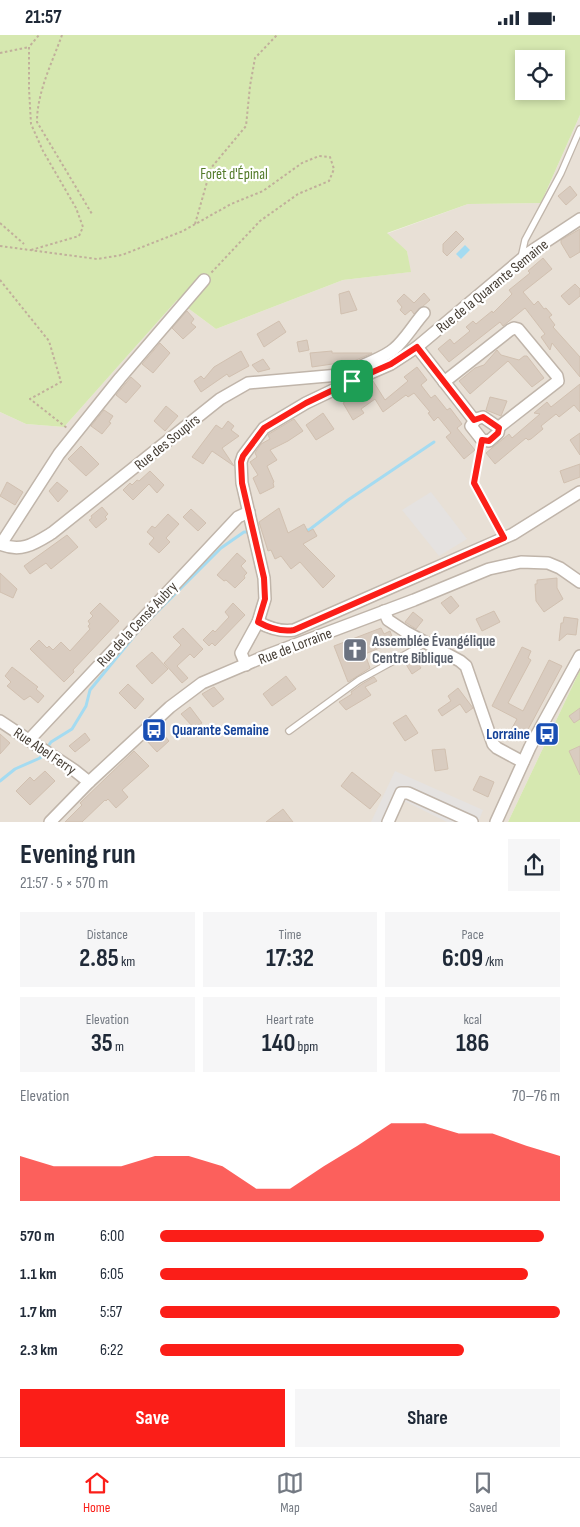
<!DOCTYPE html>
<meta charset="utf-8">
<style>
body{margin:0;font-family:"Sofia Sans Condensed",sans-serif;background:#f6f6f7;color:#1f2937;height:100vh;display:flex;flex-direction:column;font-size:19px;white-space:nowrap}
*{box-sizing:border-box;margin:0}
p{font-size:16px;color:#747a83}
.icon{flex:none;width:28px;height:28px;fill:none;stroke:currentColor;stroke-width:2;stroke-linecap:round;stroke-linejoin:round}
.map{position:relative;height:787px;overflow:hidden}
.side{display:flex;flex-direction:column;background:#fff;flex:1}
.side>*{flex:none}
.buttons{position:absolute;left:515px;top:15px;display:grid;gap:10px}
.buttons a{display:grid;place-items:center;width:50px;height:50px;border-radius:0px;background:#fff;box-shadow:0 2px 8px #0003;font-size:25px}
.pin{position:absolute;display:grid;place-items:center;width:42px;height:42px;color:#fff;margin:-21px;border-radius:10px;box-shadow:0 2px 8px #0006}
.round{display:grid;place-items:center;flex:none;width:52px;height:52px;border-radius:0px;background:#f6f6f7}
.summary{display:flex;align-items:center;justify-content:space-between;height:85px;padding:0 20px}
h1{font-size:28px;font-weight:700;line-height:38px}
.figures{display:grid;grid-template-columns:repeat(3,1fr);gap:8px;height:85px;padding:5px 20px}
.figures div{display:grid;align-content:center;border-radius:0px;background:#f6f6f7;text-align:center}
.figures b{font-size:25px;font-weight:700}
.figures small{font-size:14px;font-weight:400}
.figures p{font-size:14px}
.chart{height:140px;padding:10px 20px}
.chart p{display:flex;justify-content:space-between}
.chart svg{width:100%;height:90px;margin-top:5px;fill:#fb1e18;opacity:.7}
.primary-button{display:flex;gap:10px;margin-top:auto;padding:10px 20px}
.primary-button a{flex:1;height:58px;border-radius:0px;background:#fb1e18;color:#fff;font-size:20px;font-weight:700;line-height:58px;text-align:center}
.primary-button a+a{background:#f6f6f7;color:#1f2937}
ul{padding:0 20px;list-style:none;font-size:16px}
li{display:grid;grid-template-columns:80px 60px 1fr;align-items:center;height:38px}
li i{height:12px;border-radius:6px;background:#fb1e18}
.status{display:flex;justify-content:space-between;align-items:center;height:35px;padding:0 25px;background:#fff;direction:ltr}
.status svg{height:14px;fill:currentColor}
.menu{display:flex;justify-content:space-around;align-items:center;height:70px;border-top:1px solid #e0e1e3;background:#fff;font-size:14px;color:#747a83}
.menu a{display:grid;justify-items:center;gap:2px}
.menu .active{color:#fb1e18}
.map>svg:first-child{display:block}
.residential{fill:#e8e0d6}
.green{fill:#d6e8b0;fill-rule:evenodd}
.parking{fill:#e5e2e0}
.water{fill:#a4dbf1}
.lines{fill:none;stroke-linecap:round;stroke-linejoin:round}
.stream{stroke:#a4dbf1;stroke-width:3}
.building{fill:#d9ccc0;stroke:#d1c0b0}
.lane-casing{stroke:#c0b5aa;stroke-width:8}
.street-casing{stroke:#c0b5aa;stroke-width:14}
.path{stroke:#c1af9b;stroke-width:2;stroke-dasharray:2.5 2.5;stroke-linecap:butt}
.lane{stroke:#fff;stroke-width:5.5}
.street{stroke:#fff;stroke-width:11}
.route-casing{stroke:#fff;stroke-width:10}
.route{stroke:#fb1e18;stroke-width:6}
.labels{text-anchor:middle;stroke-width:4.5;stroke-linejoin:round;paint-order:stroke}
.park-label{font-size:15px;fill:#527a29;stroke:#fff}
.street-label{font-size:15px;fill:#473f36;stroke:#fff}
.worship-label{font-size:15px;font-weight:bold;fill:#5b616d;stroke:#fff;text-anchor:start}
.transit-label{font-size:15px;font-weight:bold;fill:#164399;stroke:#fff;text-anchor:start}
</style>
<div class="status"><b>21:57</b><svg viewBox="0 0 49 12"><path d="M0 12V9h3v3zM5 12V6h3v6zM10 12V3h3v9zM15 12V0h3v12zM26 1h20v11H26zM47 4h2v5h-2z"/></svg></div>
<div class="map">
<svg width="580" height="787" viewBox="0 0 580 787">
<rect width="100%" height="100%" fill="#f4efe8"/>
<polygon class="residential" points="580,80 580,635 508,787 0,787 0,377 26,389 64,392 177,265 216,294 343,245 410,237 407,216 386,199 468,169 541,168"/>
<g class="green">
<path d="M0,0H580V80L541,168L468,169L387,198L407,216L411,237L343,245L216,294L177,265L64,392L26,389L0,377ZM524,24H556V56H524Z"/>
<polygon points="580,635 580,787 508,787"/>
</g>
<g class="parking">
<polygon points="431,457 467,504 439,521 402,475"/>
<polygon points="395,736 483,775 478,787 447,787 398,763 388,787 371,787"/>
</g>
<polygon class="water" points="465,210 470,215 461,224 456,219"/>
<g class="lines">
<g class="stream">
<polyline points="304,495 309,495 348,465 434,407"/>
<polyline points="47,713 51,707 72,694 86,671 90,655 140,594 221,513 244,497 251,497"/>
<polyline points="0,746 15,734 40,723 44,718"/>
</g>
</g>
<g class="building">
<polygon points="570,151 577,160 566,170 558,161"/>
<polygon points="580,194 580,217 570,223 561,208 561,205"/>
<polygon points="456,196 464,204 447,221 443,217 443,209"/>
<polygon points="543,223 552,234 523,257 534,270 538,266 544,274 546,273 552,280 549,282 555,290 553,292 580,322 580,342 552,308 550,315 541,302 545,299 525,273 503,291 500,287 449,327 438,314 450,304 454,309 470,296 466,292 473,286 476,289 492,276 493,278 512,259 509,255 530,238 528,236"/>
<polygon points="575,249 580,254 580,261 569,270 561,261"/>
<polygon points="349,256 357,275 341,279 339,259"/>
<polygon points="424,258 430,265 414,279 411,275 405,280 400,275 402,272 397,266 404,259 414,268"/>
<polygon points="187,276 194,284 191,288 196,292 183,304 172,293"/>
<polygon points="279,286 286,297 264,312 257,299"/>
<polygon points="307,305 309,315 299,317 297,307"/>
<polygon points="160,308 170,318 153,338 142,329"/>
<polygon points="497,315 501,320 519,325 524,321 527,321 544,343 532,352 508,326 470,359 459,346 475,333 484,330"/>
<polygon points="241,316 249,331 229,342 227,339 201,357 194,346 201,341 204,344 214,332"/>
<polygon points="332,316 332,318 372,318 354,326 350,330 346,331 346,327 312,332 310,318"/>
<polygon points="263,324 270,334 258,337 252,330"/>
<polygon points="417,332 427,345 421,350 431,363 435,360 447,375 450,373 462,389 457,393 475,415 464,424 446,402 451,398 438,382 434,386 428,378 430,377 414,358 408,362 406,360 383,377 375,364 361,374 364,378 353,385 343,368 368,353 366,350 373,346 385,365 408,346 404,342"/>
<polygon points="131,342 141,351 126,368 116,360"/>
<polygon points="580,349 580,377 574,370 559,382 556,379 541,391 543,394 531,404 528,405 526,403 495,429 486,418 509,399 512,403 540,379 534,378 547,367 551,372"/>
<polygon points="490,362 507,366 501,381 486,375"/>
<polygon points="166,371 178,381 165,396 154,386"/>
<polygon points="104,375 113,381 109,387 111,388 102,399 91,391"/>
<polygon points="323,378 334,394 316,405 306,390"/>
<polygon points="294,384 303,396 288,406 270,415 277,425 267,431 274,447 273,448 274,452 260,459 253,443 258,440 250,427 257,422 255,418 261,409 270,404 268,400 269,399"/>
<polygon points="228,386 234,391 231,395 239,401 222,413 234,431 212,416 203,429 192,422 216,390 222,394"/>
<polygon points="580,398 580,420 570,405"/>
<polygon points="81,411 99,429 86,441 68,424"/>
<polygon points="580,429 580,442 564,448 560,436"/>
<polygon points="150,436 164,450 157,458 149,449 133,465 123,455 130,448 132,450 137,445 139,446"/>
<polygon points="7,447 23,457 15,470 0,461"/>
<polygon points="57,447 68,456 58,467 49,456"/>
<polygon points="102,472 108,479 105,482 107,484 96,493 89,485 92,483 91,481"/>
<polygon points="279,473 288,498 304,489 308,497 313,494 317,501 303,509 335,541 323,553 300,527 291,534 281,521 275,524 271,515 268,516 259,487"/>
<polygon points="191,474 206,488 198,496 183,482"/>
<polygon points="168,479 179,489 166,503 170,507 159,518 149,509 154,503 147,497 152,491 155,493"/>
<polygon points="67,500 78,512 51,534 46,528 30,539 24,531"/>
<polygon points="237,518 246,526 241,531 247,538 244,541 245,543 235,553 226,545 224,546 217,540"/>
<polygon points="0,538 17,554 13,563 0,557"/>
<polygon points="557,543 557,553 563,564 544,577 536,566 535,549 537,549 537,545"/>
<polygon points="451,561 459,571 450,579 441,568"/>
<polygon points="100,568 119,586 73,635 74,637 64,647 30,614 39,605 47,613 49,611 53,615 61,607 70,616 90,594 88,591 90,589 88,586 93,581 90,578"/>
<polygon points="233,568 245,580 215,611 212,608 209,611 203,605 213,595 215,597 229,582 225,577"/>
<polygon points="494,576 500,587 482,596 476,584"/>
<polygon points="413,577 423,585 416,594 405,587"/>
<polygon points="564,582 578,584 576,600 567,599 559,606 561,588 563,588"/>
<polygon points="183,593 203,614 194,623 190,619 177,631 188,643 182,648 164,628 181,610 173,602"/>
<polygon points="381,593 384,599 390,596 394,607 365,619 370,633 348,647 334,611"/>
<polygon points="522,612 531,616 528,623 531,625 508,668 523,676 549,625 562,631 524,702 511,695 517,684 492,671"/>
<polygon points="152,617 168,634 152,649 136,631"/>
<polygon points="413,621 421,633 412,639 404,626"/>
<polygon points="12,632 38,652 36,654 44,661 38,668 30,661 24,665 7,651 11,647 5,641"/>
<polygon points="286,641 296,654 272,671 263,659"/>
<polygon points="374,642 377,646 365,652 371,660 346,675 339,667 352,659 351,657 362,649"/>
<polygon points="128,649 144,664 135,674 119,658"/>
<polygon points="214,652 224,664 213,672 202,659"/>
<polygon points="458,653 473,673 466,678 460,669 442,681 438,675 451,666 448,661"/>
<polygon points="190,672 202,688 194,693 181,679"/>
<polygon points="580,673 580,684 574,688 569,681"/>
<polygon points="406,680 418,698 405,706 393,688"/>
<polygon points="158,693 169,706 157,717 146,705"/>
<polygon points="85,698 90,705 75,717 69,711"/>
<polygon points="0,699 10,708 0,719"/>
<polygon points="580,711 580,740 569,716"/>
<polygon points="445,714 448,734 435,736 432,715"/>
<polygon points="134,716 149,731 122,755 128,762 116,773 108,764 106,766 105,765 82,787 65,787 82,770 80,768"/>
<polygon points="45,736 55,746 30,770 16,756 30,742 34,746"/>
<polygon points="352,737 381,760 370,774 341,751"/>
<polygon points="480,741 494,747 488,762 473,755"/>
<polygon points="283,774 293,787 266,787"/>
</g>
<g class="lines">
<defs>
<g id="lane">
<polyline points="521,223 525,205 561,138 580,94"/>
<polyline points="289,696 359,645 426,608"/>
</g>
<g id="street">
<polyline points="417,312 474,385"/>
<path d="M348,342C359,328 380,326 394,314C405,305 414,289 424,278"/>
<polyline points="444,347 510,295 514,293 518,294 557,341 558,346 499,392"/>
<polygon points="483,382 499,393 498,398 489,406 482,405 471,391 476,384"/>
<path d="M0,509C21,518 34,509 52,498L220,364L248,348L339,340L348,342L352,346"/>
<polyline points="1,509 59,419 120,343 204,245"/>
<polyline points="384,576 388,585 406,597 460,626 466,631 493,709 497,713 523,727"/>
<path d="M258,587C269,593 282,597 294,595L513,499L580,457"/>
<polyline points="246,630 241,618 258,587 265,564 264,543 242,448 241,427 243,421 264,393 306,368 352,346 391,329 417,312 530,217 580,184"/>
<polyline points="0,686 74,735 89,747"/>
<polyline points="29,705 238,482 249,477"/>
<polyline points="50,787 89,747 170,672 202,648 268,620 414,565 489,534 521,527 548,528 560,533 580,547"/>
<polyline points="388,787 401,758 408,758 472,787"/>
<polyline points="496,787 530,712 580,621"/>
</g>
</defs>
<use href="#lane" class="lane-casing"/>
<use href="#street" class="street-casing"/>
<g class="path">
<path d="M62,0C52,28 37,57 37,87L92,179"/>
<polyline points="0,18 29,12"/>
<polyline points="0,188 24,209"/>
<polyline points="195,189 211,133 246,91 250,51 255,23 277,0"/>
<polyline points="0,211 97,224 122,220 183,196 231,169 263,156 302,128 319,121 330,122 334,134 329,146 298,159 260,186 211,238"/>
<polyline points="31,215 79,201 83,192 76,173 43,116 31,89 29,54 29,12 39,0"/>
<polyline points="0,245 49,306 61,347 30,364 67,393"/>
<polyline points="480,416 474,448 500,494"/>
</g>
<use href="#lane" class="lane"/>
<use href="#street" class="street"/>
</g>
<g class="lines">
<defs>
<path id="route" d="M417,312L474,385L483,382L499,393L498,398L489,406L482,405L474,448L504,503L294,595C282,597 269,593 258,587L265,564L264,543L242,448L241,427L243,421L264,393L306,368L352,346L391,329Z"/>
</defs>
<use href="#route" class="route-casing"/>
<use href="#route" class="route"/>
</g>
<defs>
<symbol id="church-square" viewBox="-11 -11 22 22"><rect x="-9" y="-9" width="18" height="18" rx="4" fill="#6b7280" stroke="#fff"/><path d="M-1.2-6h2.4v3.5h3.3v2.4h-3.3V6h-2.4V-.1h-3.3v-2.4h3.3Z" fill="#fff"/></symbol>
<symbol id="bus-square" viewBox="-11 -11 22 22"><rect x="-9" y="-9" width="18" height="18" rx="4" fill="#1a4fb4" stroke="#fff"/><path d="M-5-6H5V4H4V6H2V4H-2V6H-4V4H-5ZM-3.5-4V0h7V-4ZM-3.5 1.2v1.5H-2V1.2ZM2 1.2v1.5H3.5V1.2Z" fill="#fff"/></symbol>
</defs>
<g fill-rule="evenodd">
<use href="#church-square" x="341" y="601" width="28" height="28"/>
<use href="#bus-square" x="140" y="681" width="28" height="28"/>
<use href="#bus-square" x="533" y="685" width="28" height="28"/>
</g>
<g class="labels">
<g class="park-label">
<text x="234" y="144">Forêt d'Épinal</text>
</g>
<g class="street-label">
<text transform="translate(492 251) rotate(-39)" y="5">Rue de la Quarante Semaine</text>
<text transform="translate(167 407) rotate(-39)" y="5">Rue des Soupirs</text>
<text transform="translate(137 589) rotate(-47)" y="5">Rue de la Censé Aubry</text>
<text transform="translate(295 611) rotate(-21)" y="5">Rue de Lorraine</text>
<text transform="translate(45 716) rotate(34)" y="5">Rue Abel Ferry</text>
</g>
<g class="worship-label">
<text x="372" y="611">Assemblée Évangélique<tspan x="372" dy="17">Centre Biblique</tspan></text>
</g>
<g class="transit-label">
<text x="172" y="700">Quarante Semaine</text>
<text x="530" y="704" text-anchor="end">Lorraine</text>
</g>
</g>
</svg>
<div class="buttons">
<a><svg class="icon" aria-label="locate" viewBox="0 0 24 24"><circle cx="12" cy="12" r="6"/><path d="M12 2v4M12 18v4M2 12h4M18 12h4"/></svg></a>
</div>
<div class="pin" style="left:352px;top:346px;background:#1e9e55"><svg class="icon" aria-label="arrive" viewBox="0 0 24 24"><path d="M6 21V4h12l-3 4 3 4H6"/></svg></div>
</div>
<section class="side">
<div class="summary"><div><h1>Evening run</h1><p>21:57 · 5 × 570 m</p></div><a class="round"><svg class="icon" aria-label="share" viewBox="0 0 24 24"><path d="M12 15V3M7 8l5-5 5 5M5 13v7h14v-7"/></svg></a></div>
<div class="figures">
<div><p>Distance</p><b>2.85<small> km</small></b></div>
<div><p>Time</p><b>17:32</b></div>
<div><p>Pace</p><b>6:09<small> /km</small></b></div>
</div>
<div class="figures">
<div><p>Elevation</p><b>35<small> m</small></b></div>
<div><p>Heart rate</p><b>140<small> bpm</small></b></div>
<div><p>kcal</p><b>186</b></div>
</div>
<div class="chart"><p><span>Elevation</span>70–76 m</p>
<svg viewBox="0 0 160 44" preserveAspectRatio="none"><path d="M0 44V22L10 27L20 27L30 27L40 22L50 22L60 27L70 38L80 38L90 27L100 17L110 6L120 6L130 11L140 11L150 17L160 22V44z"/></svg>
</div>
<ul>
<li><b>570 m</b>6:00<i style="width:96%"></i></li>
<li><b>1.1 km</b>6:05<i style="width:92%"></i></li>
<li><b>1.7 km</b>5:57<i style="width:100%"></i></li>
<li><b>2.3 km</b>6:22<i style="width:76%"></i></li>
</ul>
<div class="primary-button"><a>Save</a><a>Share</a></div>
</section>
<nav class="menu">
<a class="active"><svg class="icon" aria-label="home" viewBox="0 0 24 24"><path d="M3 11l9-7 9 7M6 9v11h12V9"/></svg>Home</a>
<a><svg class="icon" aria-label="map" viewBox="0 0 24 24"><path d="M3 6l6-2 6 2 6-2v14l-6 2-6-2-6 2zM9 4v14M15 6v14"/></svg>Map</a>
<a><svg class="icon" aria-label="saved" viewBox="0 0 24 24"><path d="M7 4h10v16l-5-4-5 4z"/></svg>Saved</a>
</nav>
